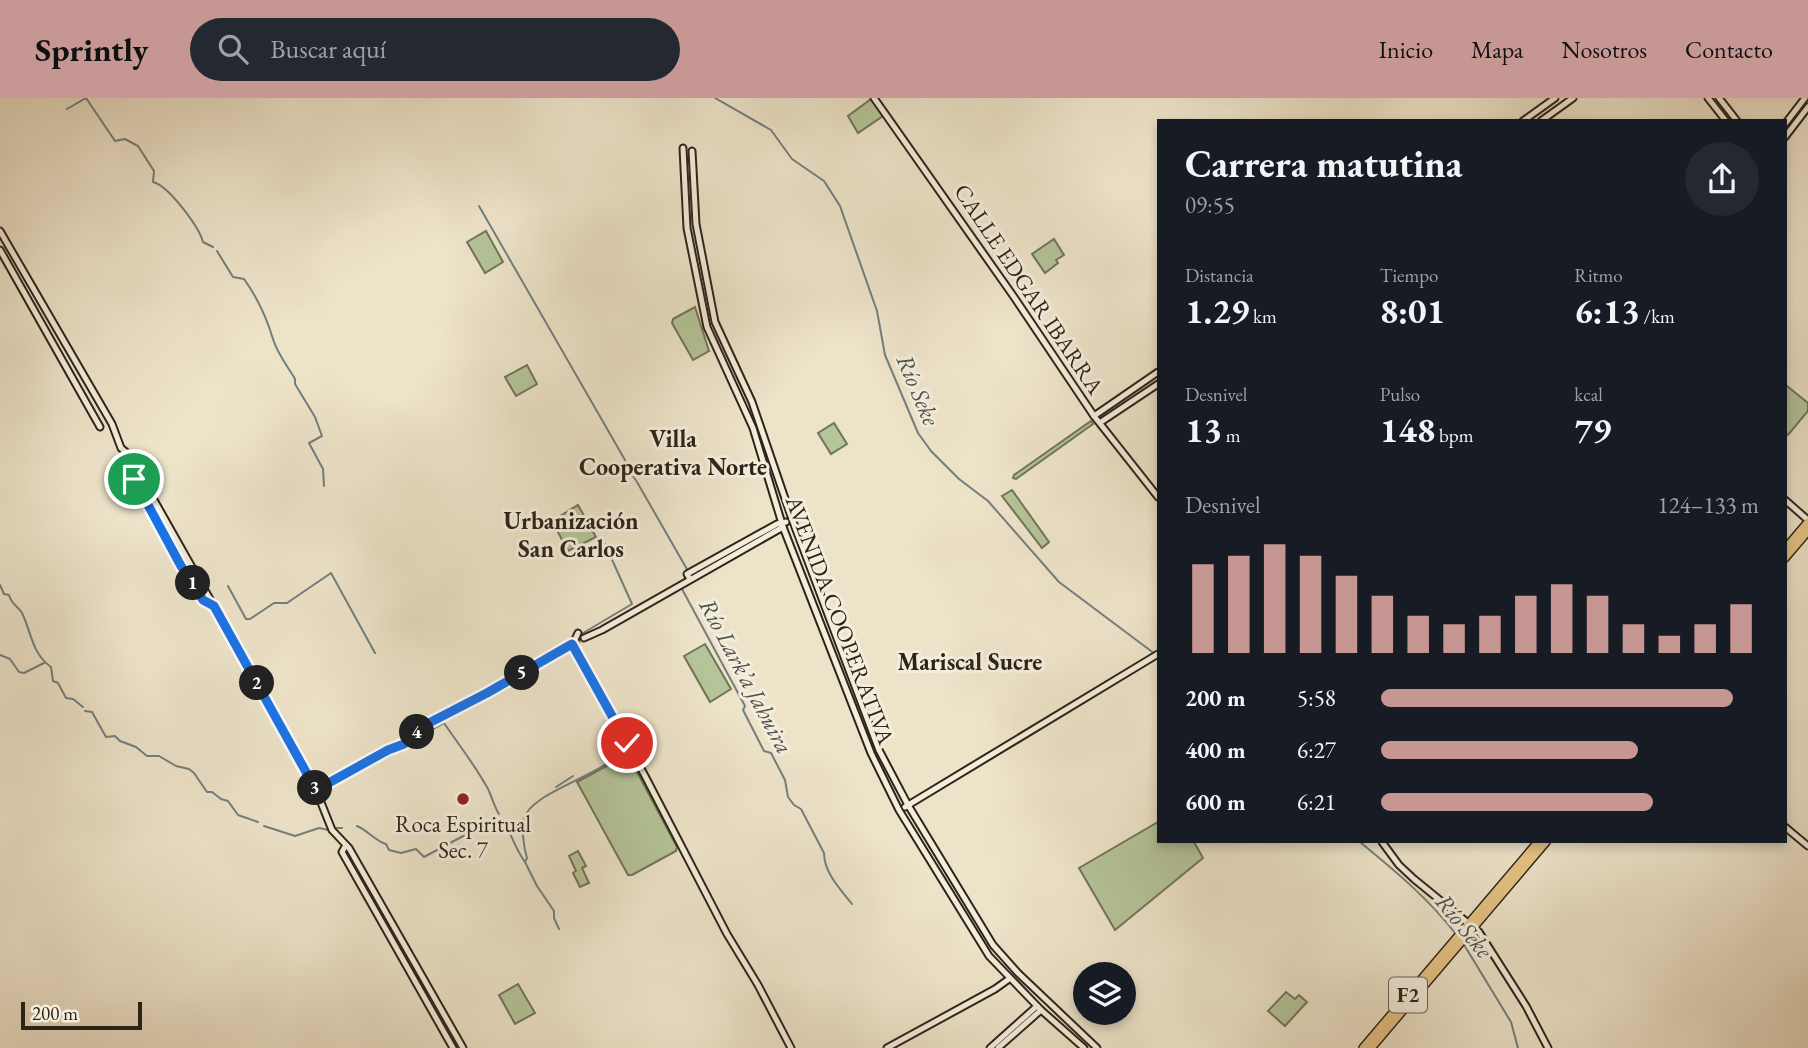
<!DOCTYPE html>
<html lang="es">
<meta charset="utf-8">
<style>
body{margin:0;font-family:"EB Garamond",serif;background:#242831;color:#f1f3f6;height:100vh;display:flex;flex-direction:column;font-size:26px;white-space:nowrap}
*{box-sizing:border-box;margin:0}
p{font-size:23px;color:#9ea1a6}
.icon{flex:none;width:38px;height:38px;fill:none;stroke:currentColor;stroke-width:2;stroke-linecap:round;stroke-linejoin:round}
.map{position:relative;flex:1;overflow:hidden}
.details{position:absolute;left:1157px;top:21px;width:630px;height:724px;display:flex;flex-direction:column;background:#171b24;border-radius:0px;box-shadow:0 4px 10px #0003}
.details>*{flex:none}
.tools{position:absolute;left:1073px;top:864px;display:grid;gap:14px}
.tools a{display:grid;place-items:center;width:63px;height:63px;border-radius:50%;background:#171b24;box-shadow:0 4px 10px #0003;font-size:35px}
.scale{position:absolute;left:21px;bottom:18px;width:121px;box-sizing:border-box;padding-left:7px;border:4px solid #2d2419;border-top:0;font-size:19px;line-height:24px;white-space:nowrap;color:#2d2419;-webkit-text-stroke:5px #f3eddc;paint-order:stroke}
.pin{position:absolute;display:grid;place-items:center;width:60px;height:60px;color:#fff;margin:-30px;border:4px solid #fff;border-radius:50%;box-shadow:0 2px 7px #0007}
.km{position:absolute;width:35px;height:35px;margin:-18px;border-radius:50%;background:#222;color:#fff;font-size:19px;line-height:35px;text-align:center}
.round{display:grid;place-items:center;flex:none;width:74px;height:74px;border-radius:37px;background:#242831}
.headline{display:flex;align-items:center;justify-content:space-between;height:119px;padding:0 28px}
h1{font-size:38px;font-weight:700;line-height:52px}
.metrics{display:grid;grid-template-columns:repeat(3,1fr);gap:10px;height:119px;padding:7px 28px}
.metrics div{display:grid;align-content:center}
.metrics b{font-size:35px;font-weight:700}
.metrics small{font-size:19px;font-weight:400}
.metrics p{font-size:19px}
.chart{height:196px;padding:14px 28px}
.chart p{display:flex;justify-content:space-between}
.chart svg{width:100%;height:126px;margin-top:7px;stroke:#c59692;stroke-width:6}
ul{padding:0 28px;list-style:none;font-size:23px}
li{display:grid;grid-template-columns:112px 84px 1fr;align-items:center;height:52px}
li i{height:18px;border-radius:9px;background:#c59692}
header{display:flex;align-items:center;gap:42px;box-sizing:border-box;height:98px;padding:0 35px;background:#c59692;color:#111}
header strong{font-size:33px}
nav{display:flex;gap:38px;margin-inline-start:auto;font-size:24px}
.search{width:490px;height:63px;background:#242831;display:flex;align-items:center;gap:18px;box-sizing:border-box;padding:0 24px;border-radius:38px;color:#9ea1a6;font-size:26px}
.map>svg:first-child{display:block}
.green{fill:#b5c499;stroke:#717459;stroke-width:2}
.lines{fill:none;stroke-linecap:round;stroke-linejoin:round}
.stream{stroke:#727f7e;stroke-width:2}
.secondary-casing{stroke:#2d2419;stroke-width:9}
.highway-casing{stroke:#2d2419;stroke-width:10}
.secondary{stroke:#f3eddc;stroke-width:5}
.highway{stroke:#e6c284;stroke-width:7}
.route-casing{stroke:#fff;stroke-width:14}
.route{stroke:#1a73e8;stroke-width:9}
.poi-dot{fill:#8f2418;stroke:#f3eddc;stroke-width:2.5}
.labels{text-anchor:middle;stroke-width:6;stroke-linejoin:round;paint-order:stroke}
.shield{fill:#f3eddc;stroke:#686054;stroke-width:2}
.shield-label{font-size:21px;font-weight:bold;fill:#2d2419}
.street-label{font-size:23px;fill:#2d2419;stroke:#f3eddc}
.poi-label{font-size:23px;fill:#2d2419;stroke:#f3eddc}
.water-label{font-size:24px;font-style:italic;fill:#50514c;stroke:#f3eddc}
.neighbourhood-label{font-size:24px;font-weight:bold;fill:#2d2419;stroke:#f3eddc}
</style>
<header>
<strong>Sprintly</strong>
<div class="search"><svg class="icon" aria-label="search" viewBox="0 0 24 24"><circle cx="10" cy="10" r="6"/><path d="M15 15l6 6"/></svg>Buscar aquí</div>
<nav><a>Inicio</a><a>Mapa</a><a>Nosotros</a><a>Contacto</a></nav>
</header>
<div class="map">
<svg width="1808" height="950" viewBox="0 0 1808 950">
<rect width="100%" height="100%" fill="#ede3c9"/>
<filter id="stains"><feTurbulence type="fractalNoise" baseFrequency=".00286" numOctaves="4"/><feColorMatrix values="0 0 0 0 .2 0 0 0 0 .09 0 0 0 0 .02 0 0 0 .5 -.17"/></filter>
<radialGradient id="worn" r=".72"><stop offset=".6" stop-color="#630" stop-opacity="0"/><stop offset="1" stop-color="#630" stop-opacity=".3"/></radialGradient>
<g class="green">
<polygon points="871,1 883,18 858,35 848,18"/>
<polygon points="486,133 503,164 485,175 467,144"/>
<polygon points="1054,141 1064,157 1056,162 1058,165 1045,175 1032,156"/>
<polygon points="695,209 709,253 693,262 672,225 673,221"/>
<polygon points="527,267 537,286 516,298 505,279"/>
<polygon points="1787,288 1808,305 1808,313 1788,337 1785,335 1785,291"/>
<polygon points="1091,323 1093,326 1016,381 1013,380 1014,377"/>
<polygon points="834,325 847,346 831,356 818,335"/>
<polygon points="1012,392 1049,444 1042,450 1002,398"/>
<polygon points="578,407 596,439 568,453 552,423"/>
<polygon points="705,546 731,591 710,604 684,558"/>
<polygon points="625,658 629,659 677,749 676,753 632,777 628,777 577,684"/>
<polygon points="1158,724 1158,744 1194,744 1203,760 1115,832 1079,770"/>
<polygon points="578,753 586,768 582,770 589,785 580,789 573,775 576,773 569,758"/>
<polygon points="518,886 535,915 515,926 499,897"/>
<polygon points="1286,894 1295,901 1299,897 1307,904 1285,928 1268,913"/>
</g>
<g class="lines">
<g class="stream">
<polyline points="715,0 771,32 792,61 824,83 840,108 877,213 885,257 918,335 931,353 959,381 988,403 1059,484 1155,556"/>
<path d="M67,11L86,0L115,43L125,41L138,48L154,73L153,84C169,88 199,129 203,144L213,149"/>
<polyline points="479,108 625,362 627,378 633,378 637,384 688,473"/>
<path d="M217,153L233,179L244,181C257,199 267,221 273,241C277,255 288,269 295,281V286L315,319L322,338L309,345L323,371L324,388"/>
<polyline points="605,446 632,506 583,535 580,538 579,549 628,640"/>
<path d="M0,487L4,496L9,497C11,506 18,508 22,515C31,533 32,556 51,569L53,583L58,585L66,600L73,601L83,609"/>
<polyline points="228,488 246,521 250,521 274,505 287,505 331,475 375,555"/>
<path d="M682,491L745,608L743,612L764,653L771,655L785,682L788,699L794,707L801,711L824,755C824,775 841,792 852,806"/>
<polyline points="0,557 10,561 19,574 24,575 44,565"/>
<polyline points="85,613 92,614 106,639 115,638 120,643 136,649 147,658 159,658 176,668 189,671 194,675 207,694 212,694 221,701 228,703 238,717 258,724"/>
<path d="M420,626L427,634L444,625C459,647 475,667 488,691C492,699 494,708 499,716"/>
<polyline points="556,689 573,678"/>
<path d="M504,723C511,736 516,752 525,764"/>
<polyline points="264,728 295,738 319,730 329,732"/>
<path d="M357,728C367,732 377,744 386,746L389,752L401,755L416,751L424,759L493,722"/>
<polyline points="336,730 342,730"/>
<path d="M1360,744C1394,772 1428,800 1455,835"/>
<path d="M559,831L554,820V813L537,788L525,764L527,760C524,750 521,731 524,721C531,693 604,679 625,649"/>
<polyline points="1463,845 1511,924 1518,950"/>
</g>
<defs>
<g id="secondary">
<polyline points="874,0 1014,199 1094,318 1158,399"/>
<polyline points="1708,0 1726,23"/>
<polyline points="1719,0 1737,23"/>
<polyline points="1523,23 1555,0"/>
<polyline points="1541,23 1573,0"/>
<polyline points="1785,26 1805,0"/>
<polyline points="1785,39 1808,9"/>
<polyline points="683,50 687,130 707,229 753,330 783,429 871,655 899,712 989,858 1041,912 1084,950"/>
<polyline points="692,53 696,126 715,224 752,304 792,421 879,652 908,707 993,847 1018,875 1097,950"/>
<polyline points="0,133 112,326 121,350 128,356 302,664 316,692 332,732 349,750 463,950"/>
<polyline points="0,152 100,329"/>
<polyline points="1094,318 1158,274"/>
<polyline points="1101,324 1158,286"/>
<path d="M128,356L125,366C138,387 151,409 163,432C176,457 188,492 213,508"/>
<polyline points="1785,402 1808,422"/>
<polyline points="690,481 687,476 777,426 786,424"/>
<polyline points="584,540 602,532 783,429"/>
<polyline points="573,546 645,678 727,836 758,887 791,950"/>
<polyline points="316,692 388,652 404,646 427,626 573,546 578,535"/>
<polyline points="905,709 1158,556"/>
<polyline points="1785,729 1808,748"/>
<polyline points="1382,744 1399,767 1414,781 1479,834 1526,908 1548,950"/>
<polyline points="346,747 342,754 453,950"/>
<polyline points="887,950 995,891 1009,881"/>
<polyline points="990,950 1037,908"/>
<polyline points="998,950 1041,912"/>
</g>
<g id="highway">
<polyline points="1785,451 1808,424"/>
<polyline points="1785,460 1808,433"/>
<polyline points="1363,950 1538,744"/>
<polyline points="1371,950 1546,744"/>
</g>
</defs>
<use href="#secondary" class="secondary-casing"/>
<use href="#highway" class="highway-casing"/>
<use href="#secondary" class="secondary"/>
<use href="#highway" class="highway"/>
</g>
<g class="lines">
<defs>
<polyline id="route" points="134,381 181,468 203,502 214,508 316,692 388,652 404,646 427,626 487,595 572,546 627,645"/>
</defs>
<use href="#route" class="route-casing"/>
<use href="#route" class="route"/>
</g>
<circle class="poi-dot" cx="463" cy="701" r="7"/>
<g class="labels">
<rect class="shield" x="1389" y="879.5" width="38" height="35" rx="5"/>
<g class="shield-label">
<text x="1408" y="904">F2</text>
</g>
<g class="street-label">
<text transform="translate(1029 191) rotate(56)" y="8">CALLE EDGAR IBARRA</text>
<text transform="translate(840 522) rotate(69)" y="8">AVENIDA COOPERATIVA</text>
</g>
<g class="poi-label">
<text x="463" y="734">Roca Espiritual<tspan x="463" dy="26">Sec. 7</tspan></text>
</g>
<g class="water-label">
<text transform="translate(918 292) rotate(67)" y="8">Río Seke</text>
<text transform="translate(746 578) rotate(62)" y="8">Río Lark’a Jahuira</text>
<text transform="translate(1464 828) rotate(51)" y="8">Río Seke</text>
</g>
<g class="neighbourhood-label">
<text x="673" y="349">Villa<tspan x="673" dy="28">Cooperativa Norte</tspan></text>
<text x="571" y="431">Urbanización<tspan x="571" dy="28">San Carlos</tspan></text>
<text x="970" y="572">Mariscal Sucre</text>
</g>
</g>
<rect width="100%" height="100%" filter="url(#stains)"/>
<rect width="100%" height="100%" fill="url(#worn)"/>
</svg>
<div class="tools">
<a><svg class="icon" aria-label="layers" viewBox="0 0 24 24"><path d="M12 4l9 5-9 5-9-5zM3 14l9 5 9-5"/></svg></a>
</div>
<div class="scale">200 m</div>
<div class="pin" style="left:134px;top:381px;background:#1e9e55"><svg class="icon" aria-label="arrive" viewBox="0 0 24 24"><path d="M6 21V4h12l-3 4 3 4H6"/></svg></div>
<div class="pin" style="left:627px;top:645px;background:#d93025"><svg class="icon" aria-label="check" viewBox="0 0 24 24"><path d="M5 12l5 5 9-10"/></svg></div>
<b class="km" style="left:193px;top:485px">1</b>
<b class="km" style="left:257px;top:585px">2</b>
<b class="km" style="left:315px;top:690px">3</b>
<b class="km" style="left:417px;top:634px">4</b>
<b class="km" style="left:522px;top:575px">5</b>
<section class="details">
<div class="headline"><div><h1>Carrera matutina</h1><p>09:55</p></div><a class="round"><svg class="icon" aria-label="share" viewBox="0 0 24 24"><path d="M12 15V3M7 8l5-5 5 5M5 13v7h14v-7"/></svg></a></div>
<div class="metrics">
<div><p>Distancia</p><b>1.29<small> km</small></b></div>
<div><p>Tiempo</p><b>8:01</b></div>
<div><p>Ritmo</p><b>6:13<small> /km</small></b></div>
</div>
<div class="metrics">
<div><p>Desnivel</p><b>13<small> m</small></b></div>
<div><p>Pulso</p><b>148<small> bpm</small></b></div>
<div><p>kcal</p><b>79</b></div>
</div>
<div class="chart"><p><span>Desnivel</span>124–133 m</p>
<svg viewBox="0 0 160 44" preserveAspectRatio="none"><path d="M5 44V13M15 44V10M25 44V6M35 44V10M45 44V17M55 44V24M65 44V31M75 44V34M85 44V31M95 44V24M105 44V20M115 44V24M125 44V34M135 44V38M145 44V34M155 44V27"/></svg>
</div>
<ul>
<li><b>200 m</b>5:58<i style="width:93%"></i></li>
<li><b>400 m</b>6:27<i style="width:68%"></i></li>
<li><b>600 m</b>6:21<i style="width:72%"></i></li>
</ul>
</section>
</div>
